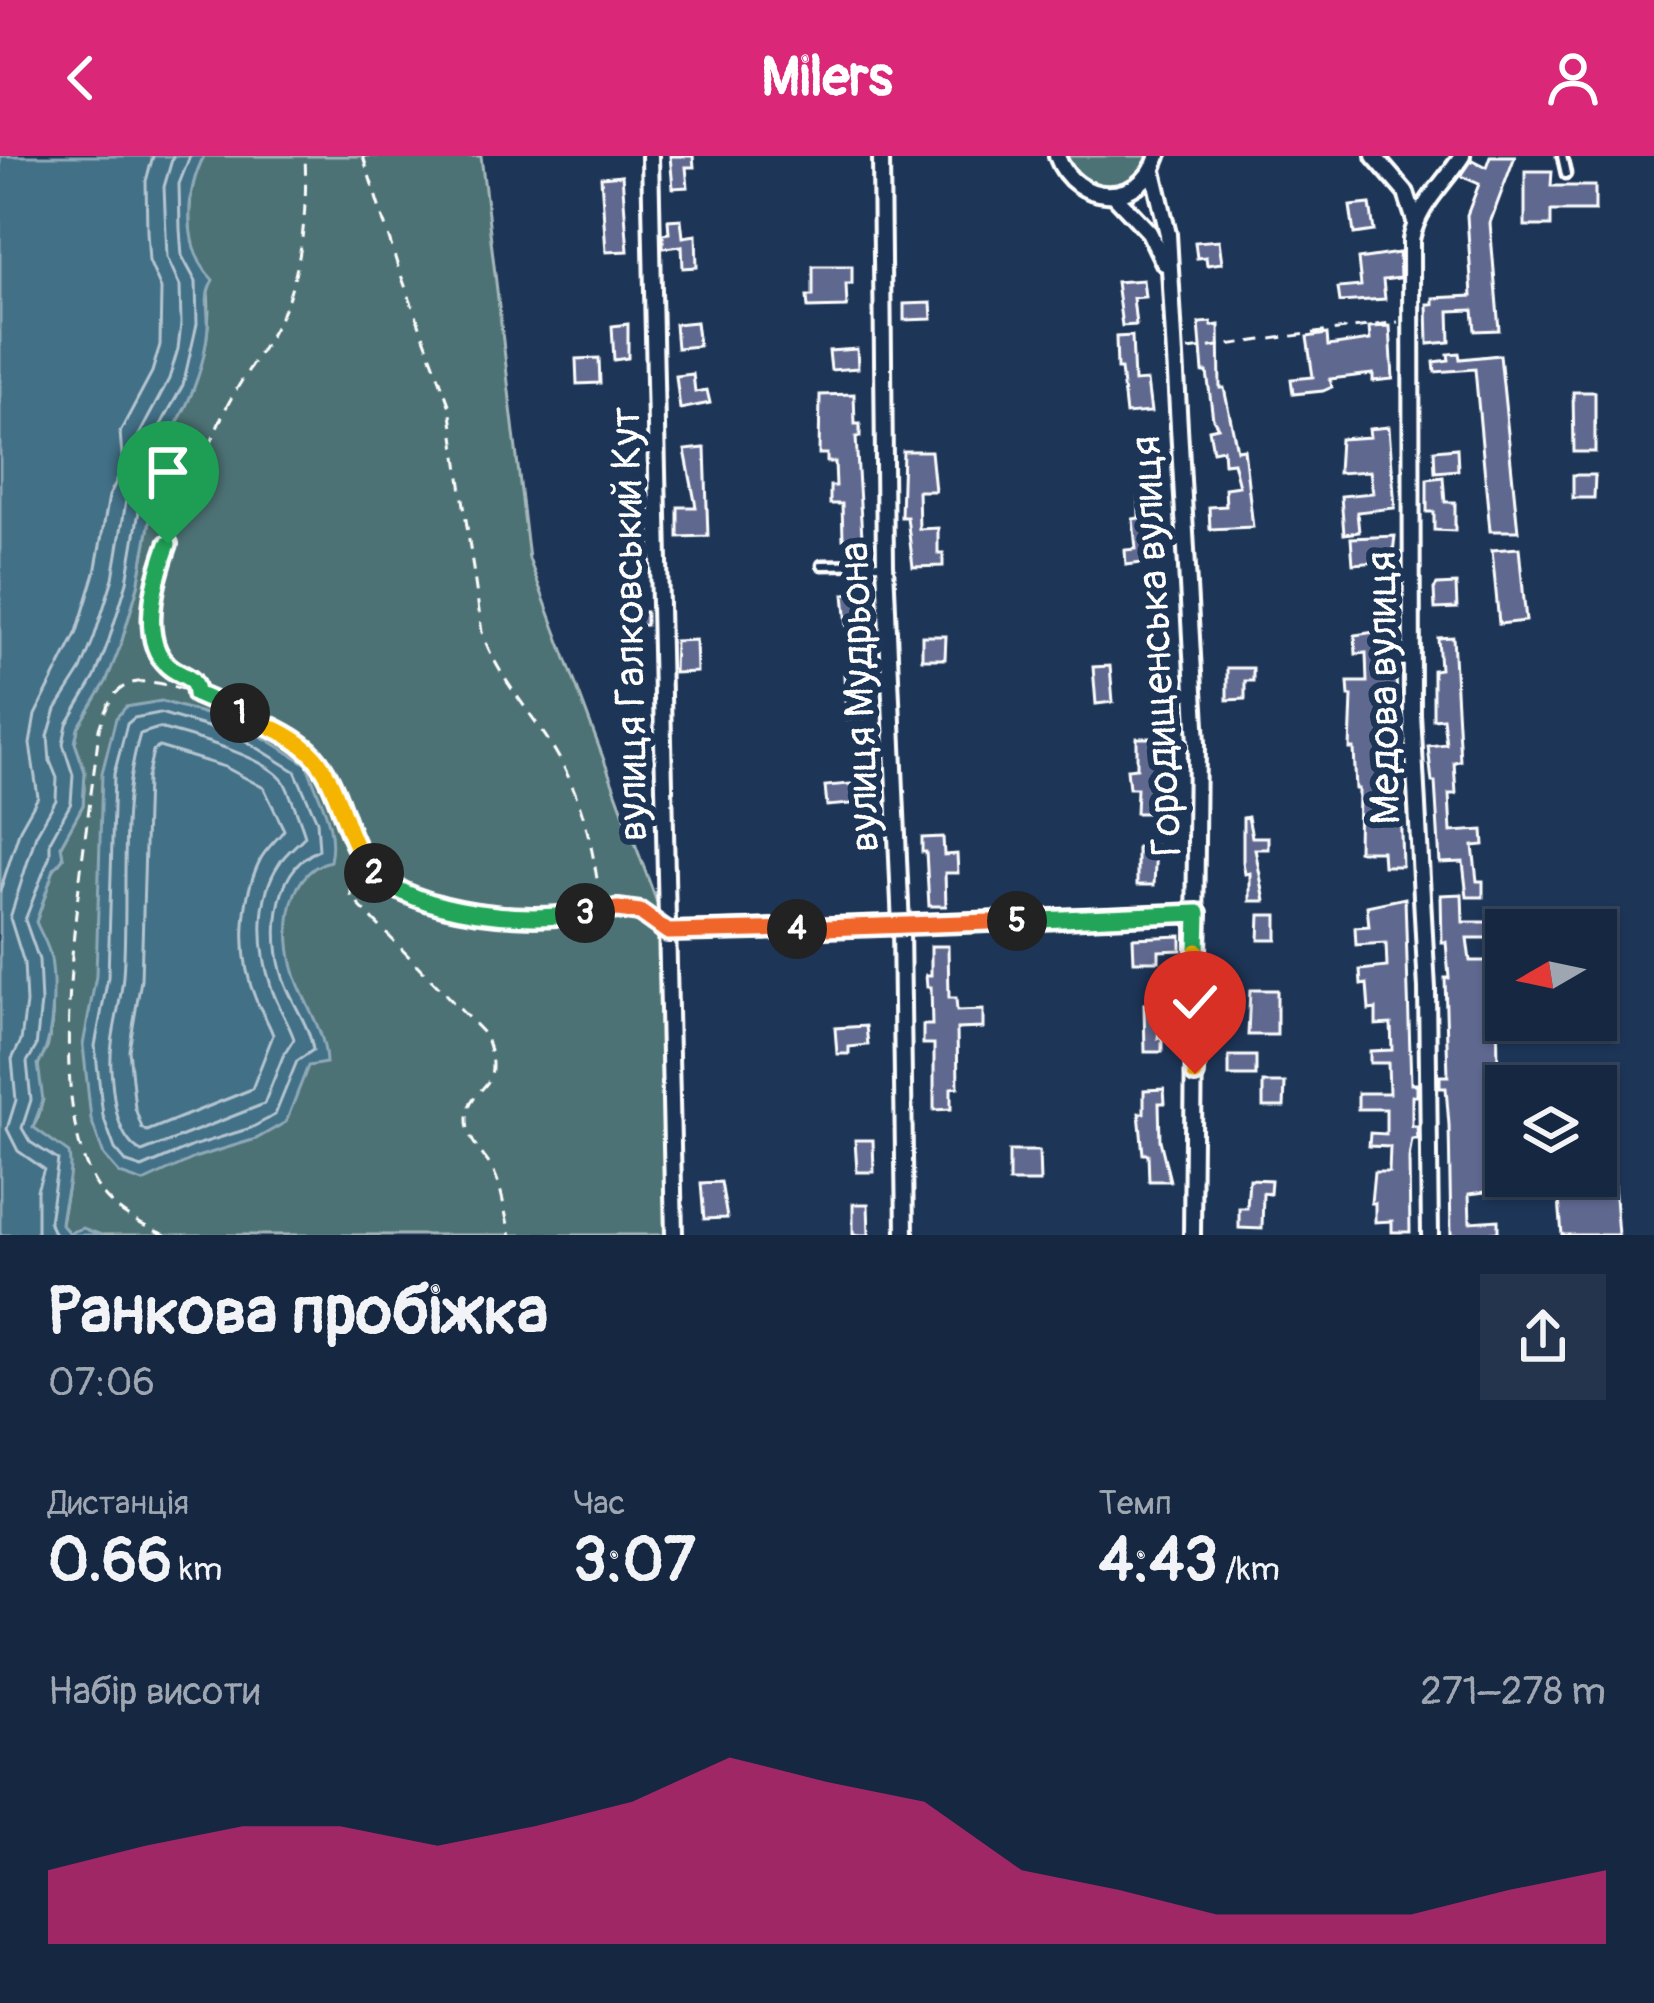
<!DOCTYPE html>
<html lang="uk">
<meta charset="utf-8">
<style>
body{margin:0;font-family:Pangolin,sans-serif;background:#23344c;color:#f1f3f6;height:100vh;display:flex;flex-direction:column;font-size:45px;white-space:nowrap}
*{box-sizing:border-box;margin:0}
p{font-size:39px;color:#9ea6b1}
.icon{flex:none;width:66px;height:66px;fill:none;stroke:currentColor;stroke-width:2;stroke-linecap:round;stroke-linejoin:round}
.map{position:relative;height:1079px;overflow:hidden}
.drawer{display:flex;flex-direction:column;background:#162841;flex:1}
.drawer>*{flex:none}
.needle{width:78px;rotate:261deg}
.controls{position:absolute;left:1485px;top:753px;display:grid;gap:24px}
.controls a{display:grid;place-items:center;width:132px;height:132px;border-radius:0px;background:#162841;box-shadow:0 3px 9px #0004,0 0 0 3px #35445a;font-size:60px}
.pin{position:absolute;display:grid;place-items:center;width:102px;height:102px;color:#fff;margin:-123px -51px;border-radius:50% 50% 50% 0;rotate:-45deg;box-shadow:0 0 12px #0007}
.pin .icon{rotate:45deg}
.km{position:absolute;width:60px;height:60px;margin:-30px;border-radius:50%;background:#222;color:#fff;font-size:33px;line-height:60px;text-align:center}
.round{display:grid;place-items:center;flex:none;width:126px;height:126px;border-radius:0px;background:#23344c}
.headline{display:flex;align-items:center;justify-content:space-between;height:204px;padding:0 48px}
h1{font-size:66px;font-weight:800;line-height:90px}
.metrics{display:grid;grid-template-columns:repeat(3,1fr);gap:18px;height:204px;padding:12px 48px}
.metrics div{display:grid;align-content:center}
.metrics b{font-size:60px;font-weight:800}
.metrics small{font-size:33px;font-weight:400}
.metrics p{font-size:33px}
.chart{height:336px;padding:24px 48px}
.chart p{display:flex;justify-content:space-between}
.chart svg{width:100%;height:216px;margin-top:12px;fill:#db2777;opacity:.7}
header{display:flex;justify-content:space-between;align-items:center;height:156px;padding:0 48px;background:#db2777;color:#fff;font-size:54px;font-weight:800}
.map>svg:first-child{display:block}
.green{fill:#4d7274;stroke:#a6b8ba;stroke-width:3}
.water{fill:#436f87;stroke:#8ea9b7;stroke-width:3}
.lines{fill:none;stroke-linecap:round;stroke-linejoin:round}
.shore{stroke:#b4c5cf;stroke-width:3}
.building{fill:#5e688f;stroke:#fff;stroke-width:3}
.lane-casing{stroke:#fff;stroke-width:15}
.street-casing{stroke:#fff;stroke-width:22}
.path{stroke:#fff;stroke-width:3;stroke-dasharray:12 9;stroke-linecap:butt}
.lane{stroke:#1d3557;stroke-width:6}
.street{stroke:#1d3557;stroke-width:14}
.split-1-casing{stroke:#fff;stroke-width:24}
.split-2-casing{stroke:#fff;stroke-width:24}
.split-3-casing{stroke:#fff;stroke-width:24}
.split-4-casing{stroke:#fff;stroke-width:24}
.split-5-casing{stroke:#fff;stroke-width:24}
.split-6-casing{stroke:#fff;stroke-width:24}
.split-7-casing{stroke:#fff;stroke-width:24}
.split-1{stroke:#22a559;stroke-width:15}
.split-2{stroke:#f5b400;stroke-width:15}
.split-3{stroke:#22a559;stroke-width:15}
.split-4{stroke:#f0652b;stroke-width:15}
.split-5{stroke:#f0652b;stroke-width:15}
.split-6{stroke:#22a559;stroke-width:15}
.split-7{stroke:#f5b400;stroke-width:15}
.labels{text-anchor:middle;stroke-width:12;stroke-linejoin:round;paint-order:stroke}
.street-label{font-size:42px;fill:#fff;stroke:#1d3557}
</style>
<header><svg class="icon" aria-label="back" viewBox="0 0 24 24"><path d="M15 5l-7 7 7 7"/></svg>Milers<svg class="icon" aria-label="person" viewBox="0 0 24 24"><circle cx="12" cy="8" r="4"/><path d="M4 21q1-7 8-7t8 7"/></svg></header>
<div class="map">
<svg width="1654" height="1079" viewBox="0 0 1654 1079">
<rect width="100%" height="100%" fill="#1d3557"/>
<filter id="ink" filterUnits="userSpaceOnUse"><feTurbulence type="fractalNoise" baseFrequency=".00833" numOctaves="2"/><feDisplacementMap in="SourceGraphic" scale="24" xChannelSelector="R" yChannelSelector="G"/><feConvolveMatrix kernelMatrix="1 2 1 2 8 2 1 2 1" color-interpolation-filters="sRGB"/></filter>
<g filter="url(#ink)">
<g class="green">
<path d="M204,0H481L529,403L668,776L674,1079H101L83,1073L69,1077L61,1068L68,1029L33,971C50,943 34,931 39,906C41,899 47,895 48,888C57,849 53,804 36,766L54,713L63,702L61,689L83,649L85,616L75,587L78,572L120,491L138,430L152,352L168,326L171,310L163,289C196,243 215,183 207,128C206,115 195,105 193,93C187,61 189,28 204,0Z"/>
<polygon points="1059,0 1156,0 1138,28 1091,35"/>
</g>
<g class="water">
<path d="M0,0H204C185,36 182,93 213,124C203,141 209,153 208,171C205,213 187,255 163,289L181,323L168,326L152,352L138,430L120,491L106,526L78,572L75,587L85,616L83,649L61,689L63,702L54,713L36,766C41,778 49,790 51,803C55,828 54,889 38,908L43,944L33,971L69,997C73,1022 63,1043 61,1068L69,1077L83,1072L101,1079H0Z"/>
<path d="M161,545L243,569L307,608C317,641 338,669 330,705C282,717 282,788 298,827C309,855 325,876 326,907L308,910L286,966L256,983L197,1001L143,1026L120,1018L104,1000L91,963L83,889L96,820L102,617L116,562L126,551Z"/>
</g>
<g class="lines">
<g class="shore">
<path d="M160,557L238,580L295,615L317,665L319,694C270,713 269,791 287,832C296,853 310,872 313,894L297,905L275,959L251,972L193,990L142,1012L127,1007L115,993L103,960L95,890L108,821L114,618L127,568L134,562Z"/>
<path d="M159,572C188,580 267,600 284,626C288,632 303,672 305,680C297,689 285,697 279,708C256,742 259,793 271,830C276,848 288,865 294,883L283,900L264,948L142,996C116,984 113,939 111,913C109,881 121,851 123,820C129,742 117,653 140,578Z"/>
<path d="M159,591L225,611L264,632L284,674C277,684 266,692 260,704C240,745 238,802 256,844C262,856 269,867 273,879L252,933L147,975L142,972L135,952L129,894L141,824L147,622L153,595Z"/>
<polyline points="0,735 20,673 38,641 30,588 35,559 77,476 95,417 109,340 123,312 120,276 152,216 160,189 161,133 149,105 147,75 146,25 153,0"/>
<polyline points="37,1079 37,1034 44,1013 18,995 7,973 16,944 12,903 21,885 26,847 24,807 10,762 36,679 56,644 57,622 50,605 48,580 56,553 81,514 94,482 113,422 126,345 143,314 138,281 169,223 178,193 181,168 180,130 167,101 164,31 173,0"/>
<polyline points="55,1079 49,1066 58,1004 30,986 22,972 31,944 27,906 36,891 41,847 39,804 25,764 50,699 50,685 71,647 73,619 63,588 67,568 95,521 108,487 127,426 140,349 159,316 152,285 183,229 197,168 196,126 182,100 180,73 179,28 190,0"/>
</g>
</g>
<g class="building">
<polygon points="670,0 693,0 694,11 686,11 688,31 673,32"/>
<polygon points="1490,0 1515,0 1490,67 1499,174 1475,175 1473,154 1449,155 1450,186 1428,188 1427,148 1433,148 1433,142 1472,140 1467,59 1479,28 1461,20 1472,4 1486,11"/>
<polygon points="1525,15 1552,15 1551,30 1595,30 1595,55 1551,55 1551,70 1525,70"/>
<polygon points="622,19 628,95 606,96 601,21"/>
<polygon points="1370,48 1374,75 1354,78 1350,50"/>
<polygon points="681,63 683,81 696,79 697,111 683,112 682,90 663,92 663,78 669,77 668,64"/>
<polygon points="1219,84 1222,107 1207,109 1206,101 1197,102 1195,86"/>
<polygon points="1399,97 1400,122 1383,124 1385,143 1340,146 1338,132 1361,130 1358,103"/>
<polygon points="813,110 852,110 852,128 846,128 847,151 808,152 807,140 813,140"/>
<polygon points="1143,124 1145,141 1133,142 1136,169 1122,170 1116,126"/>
<polygon points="931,147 932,163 904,164 904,148"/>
<polygon points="696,166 699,190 677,192 675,168"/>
<polygon points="1211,166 1212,170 1219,169 1220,232 1224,232 1237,294 1244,293 1253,371 1210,373 1209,351 1226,350 1225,332 1239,330 1233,306 1224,307 1223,293 1213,295 1209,273 1218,271 1213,263 1207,216 1203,216 1199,167"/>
<polygon points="628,168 628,202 614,204 612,170"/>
<polygon points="1390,170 1393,223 1373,225 1373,218 1330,223 1332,231 1323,235 1293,238 1291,223 1313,221 1307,181 1327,178 1328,190 1370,184 1369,171"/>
<polygon points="1132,180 1134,226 1147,225 1151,256 1126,258 1121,213 1117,213 1116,181"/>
<polygon points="857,193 858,212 831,214 829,195"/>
<polygon points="1459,197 1460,203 1500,199 1518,375 1490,375 1475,213 1435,216 1434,206 1449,204 1448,198"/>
<polygon points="599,202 600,227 577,228 576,203"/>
<polygon points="693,218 695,236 707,234 710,247 680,253 676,220"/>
<polygon points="1573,236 1595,236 1595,296 1574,296"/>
<polygon points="854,238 855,268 860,268 860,281 856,281 862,381 843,383 842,348 830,348 830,330 836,330 835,306 827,306 827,298 819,298 820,239"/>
<polygon points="1389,271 1395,352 1357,356 1359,376 1344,378 1341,340 1373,337 1370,315 1338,317 1340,283 1370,281 1369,273"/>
<polygon points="705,292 708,380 678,381 678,351 696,351 685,294"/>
<polygon points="1457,292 1458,314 1435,316 1434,294"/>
<polygon points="903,295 931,295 935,335 918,335 919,373 938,372 938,397 943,397 943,410 913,411 907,361 901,361"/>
<polygon points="1573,319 1595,319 1594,342 1573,342"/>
<polygon points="1443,321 1445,346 1455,346 1455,375 1434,374 1434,356 1427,356 1427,323"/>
<polygon points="1139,343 1155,343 1157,376 1148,376 1150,406 1126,409 1125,394 1136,393 1133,363 1139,362"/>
<polygon points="1395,380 1392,405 1353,408 1351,382"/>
<polygon points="1519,392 1526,465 1499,468 1492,394"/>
<polygon points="1456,428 1457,452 1435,453 1434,433 1437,429"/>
<polygon points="638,434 638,456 646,456 646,469 626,470 621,435"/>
<polygon points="862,436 864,468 847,470 844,438"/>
<polygon points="1394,473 1395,494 1383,495 1383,517 1396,516 1402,710 1383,710 1382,695 1358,695 1359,633 1356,633 1354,593 1350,593 1352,540 1349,540 1348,526 1367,526 1366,497 1356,498 1355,479"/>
<polygon points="922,480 946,480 945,503 922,503"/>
<polygon points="1453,481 1460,605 1454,606 1456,638 1449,638 1451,676 1483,674 1484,689 1473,690 1477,725 1483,725 1483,741 1467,741 1463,706 1440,707 1435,626 1432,626 1428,590 1446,588 1443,562 1433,563 1433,514 1440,513 1438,482"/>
<polygon points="696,484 697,516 674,517 675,485"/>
<polygon points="1110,510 1113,546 1096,548 1093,511"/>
<polygon points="1227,512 1253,512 1253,525 1245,525 1245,543 1227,544"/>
<polygon points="862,518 865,562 846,564 844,519"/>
<polygon points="1137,582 1155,582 1155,600 1162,600 1163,657 1136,657 1137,632 1129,632 1127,613 1137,612"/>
<polygon points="862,627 864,647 827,650 825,630"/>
<polygon points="1248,661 1252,681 1268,681 1268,693 1255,693 1265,745 1250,745 1250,717 1245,718 1243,706 1243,662"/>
<polygon points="943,681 944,699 957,698 958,717 945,717 946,750 929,750 926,696 922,696 922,682"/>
<polygon points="1156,690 1154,729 1137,729 1137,691"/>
<polygon points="1462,738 1463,766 1491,766 1491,782 1467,782 1470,805 1494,805 1497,836 1498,916 1490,916 1497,1018 1493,1018 1494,1035 1469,1038 1470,1066 1498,1064 1498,1076 1475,1079 1451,1079 1449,969 1446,932 1440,932 1440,920 1448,920 1445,822 1449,822 1446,786 1442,786 1441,739"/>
<polygon points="1405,742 1411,928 1417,928 1417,940 1412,940 1412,970 1417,970 1418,983 1412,983 1409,1002 1410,1076 1392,1076 1392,1065 1375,1066 1375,1047 1371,1047 1374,1016 1389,1016 1390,991 1369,990 1370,977 1386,978 1386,953 1358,953 1358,937 1389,937 1388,907 1370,907 1370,895 1392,894 1391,868 1376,869 1376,853 1369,854 1367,828 1361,829 1360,814 1387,811 1386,787 1356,789 1355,771 1369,770 1367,750"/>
<polygon points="1260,759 1277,759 1277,784 1259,784"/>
<polygon points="1181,780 1181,794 1159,795 1159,805 1134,805 1133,782"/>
<polygon points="931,790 948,790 949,842 956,842 957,855 983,854 983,872 957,873 958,931 951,932 951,953 934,954 934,888 923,888 923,869 932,869 931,831 927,831 926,819 931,819"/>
<polygon points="1250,834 1277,834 1277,879 1248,879"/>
<polygon points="1162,847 1158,882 1162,882 1162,896 1145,896 1144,848"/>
<polygon points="866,870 868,889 849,891 849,898 837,898 835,872"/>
<rect x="1229" y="900" width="27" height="20"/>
<polygon points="1263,927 1285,927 1284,951 1263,951"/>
<polygon points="1164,933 1165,947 1159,947 1160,984 1170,1025 1149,1025 1148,998 1143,998 1139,957 1144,957 1144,934"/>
<polygon points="855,984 873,984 874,1016 857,1016"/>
<polygon points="1611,990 1618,1079 1562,1079 1557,1020 1596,1020 1596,992"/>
<polygon points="1009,995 1039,995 1040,1026 1009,1026"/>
<polygon points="1249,1023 1271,1024 1270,1038 1263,1037 1262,1073 1239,1072 1239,1052 1247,1052"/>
<polygon points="721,1026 727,1062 704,1063 701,1027"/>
<polygon points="853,1048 868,1048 869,1079 853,1079"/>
</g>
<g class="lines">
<defs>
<g id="lane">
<polyline points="1562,0 1566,18"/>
<polyline points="822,409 884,408"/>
</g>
<g id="street">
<polyline points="650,0 674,1079"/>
<polyline points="881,0 885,408 901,770 905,1079"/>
<path d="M1057,0C1075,50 1141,52 1158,0"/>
<polyline points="1374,0 1406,37 1415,65"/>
<polyline points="1153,15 1168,78 1197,587 1192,1079"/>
<polyline points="1114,39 1149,76 1164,107"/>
<polyline points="668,776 1198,757"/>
<path d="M1430,1079L1427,833L1412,558L1411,84C1418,49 1443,29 1462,0"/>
</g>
</defs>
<use href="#lane" class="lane-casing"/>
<use href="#street" class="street-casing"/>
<g class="path">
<path d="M363,0L398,111L450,251L482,476C498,524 535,559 559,602C585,650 595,700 601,754"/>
<polyline points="1188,194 1398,166"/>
<path d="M196,536L190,522C109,486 176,372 199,317C210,292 218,265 232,241C252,206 277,176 290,137C304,93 307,45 305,0"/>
<path d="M369,715L351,734V741L485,879C508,941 467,925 467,964C467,985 483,997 493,1014C503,1033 504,1058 511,1079"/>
<path d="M166,1079C142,1070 115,1056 99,1033C36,944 88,682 99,573C105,555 110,536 129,528C165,514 288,572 313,600C352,642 341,710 402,734C443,750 492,764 537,763C575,762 619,742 654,764"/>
</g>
<use href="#lane" class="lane"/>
<use href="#street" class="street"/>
</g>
</g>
<g class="lines" filter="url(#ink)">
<defs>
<path id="split-1" d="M168,388C156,421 136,487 172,513C185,522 195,520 196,538L240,557"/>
<path id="split-2" d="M240,557C264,568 295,579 314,600C343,633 343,684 374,717"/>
<path id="split-3" d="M374,717C422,759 525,767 585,757"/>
<polyline id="split-4" points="585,757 618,753 640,756 668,776 797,773"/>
<polyline id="split-5" points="797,773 1017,765"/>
<polyline id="split-6" points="1017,765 1198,757 1197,795"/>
<polyline id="split-7" points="1195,918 1197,795"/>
</defs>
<use href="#split-1" class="split-1-casing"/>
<use href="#split-2" class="split-2-casing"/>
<use href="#split-3" class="split-3-casing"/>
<use href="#split-4" class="split-4-casing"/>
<use href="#split-5" class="split-5-casing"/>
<use href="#split-6" class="split-6-casing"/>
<use href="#split-7" class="split-7-casing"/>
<use href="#split-1" class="split-1"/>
<use href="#split-2" class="split-2"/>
<use href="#split-3" class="split-3"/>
<use href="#split-4" class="split-4"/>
<use href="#split-5" class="split-5"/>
<use href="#split-6" class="split-6"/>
<use href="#split-7" class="split-7"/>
</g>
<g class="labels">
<g class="street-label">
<text transform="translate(628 468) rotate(-91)" y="15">вулиця Галковський Кут</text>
<text transform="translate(1155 490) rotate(-93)" y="15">Городищенська вулиця</text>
<text transform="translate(1382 532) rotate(-91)" y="15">Медова вулиця</text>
<text transform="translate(858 541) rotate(-92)" y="15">вулиця Мудрьона</text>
</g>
</g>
</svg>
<div class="controls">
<a><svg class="needle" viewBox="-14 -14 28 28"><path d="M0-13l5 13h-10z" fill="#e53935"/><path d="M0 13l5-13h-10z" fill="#9ea6b1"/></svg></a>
<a><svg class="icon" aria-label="layers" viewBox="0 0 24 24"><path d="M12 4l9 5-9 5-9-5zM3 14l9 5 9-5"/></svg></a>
</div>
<div class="pin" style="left:168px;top:388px;background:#1e9e55"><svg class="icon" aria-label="arrive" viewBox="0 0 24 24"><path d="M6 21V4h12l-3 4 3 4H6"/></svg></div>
<div class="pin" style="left:1195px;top:918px;background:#d93025"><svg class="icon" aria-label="check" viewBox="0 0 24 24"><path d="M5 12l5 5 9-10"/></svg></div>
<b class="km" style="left:240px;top:557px">1</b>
<b class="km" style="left:374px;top:717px">2</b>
<b class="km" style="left:585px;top:757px">3</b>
<b class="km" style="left:797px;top:773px">4</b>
<b class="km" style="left:1017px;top:765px">5</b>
</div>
<section class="drawer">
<div class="headline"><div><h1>Ранкова пробіжка</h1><p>07:06</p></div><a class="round"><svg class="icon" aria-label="share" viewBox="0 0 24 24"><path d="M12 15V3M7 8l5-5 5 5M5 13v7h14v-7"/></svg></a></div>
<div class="metrics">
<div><p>Дистанція</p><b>0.66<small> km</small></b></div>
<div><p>Час</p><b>3:07</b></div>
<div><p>Темп</p><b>4:43<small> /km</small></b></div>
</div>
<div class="chart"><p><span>Набір висоти</span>271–278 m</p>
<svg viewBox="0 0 160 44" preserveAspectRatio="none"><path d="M0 44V29L10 24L20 20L30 20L40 24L50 20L60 15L70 6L80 11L90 15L100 29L110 33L120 38L130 38L140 38L150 33L160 29V44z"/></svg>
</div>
</section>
